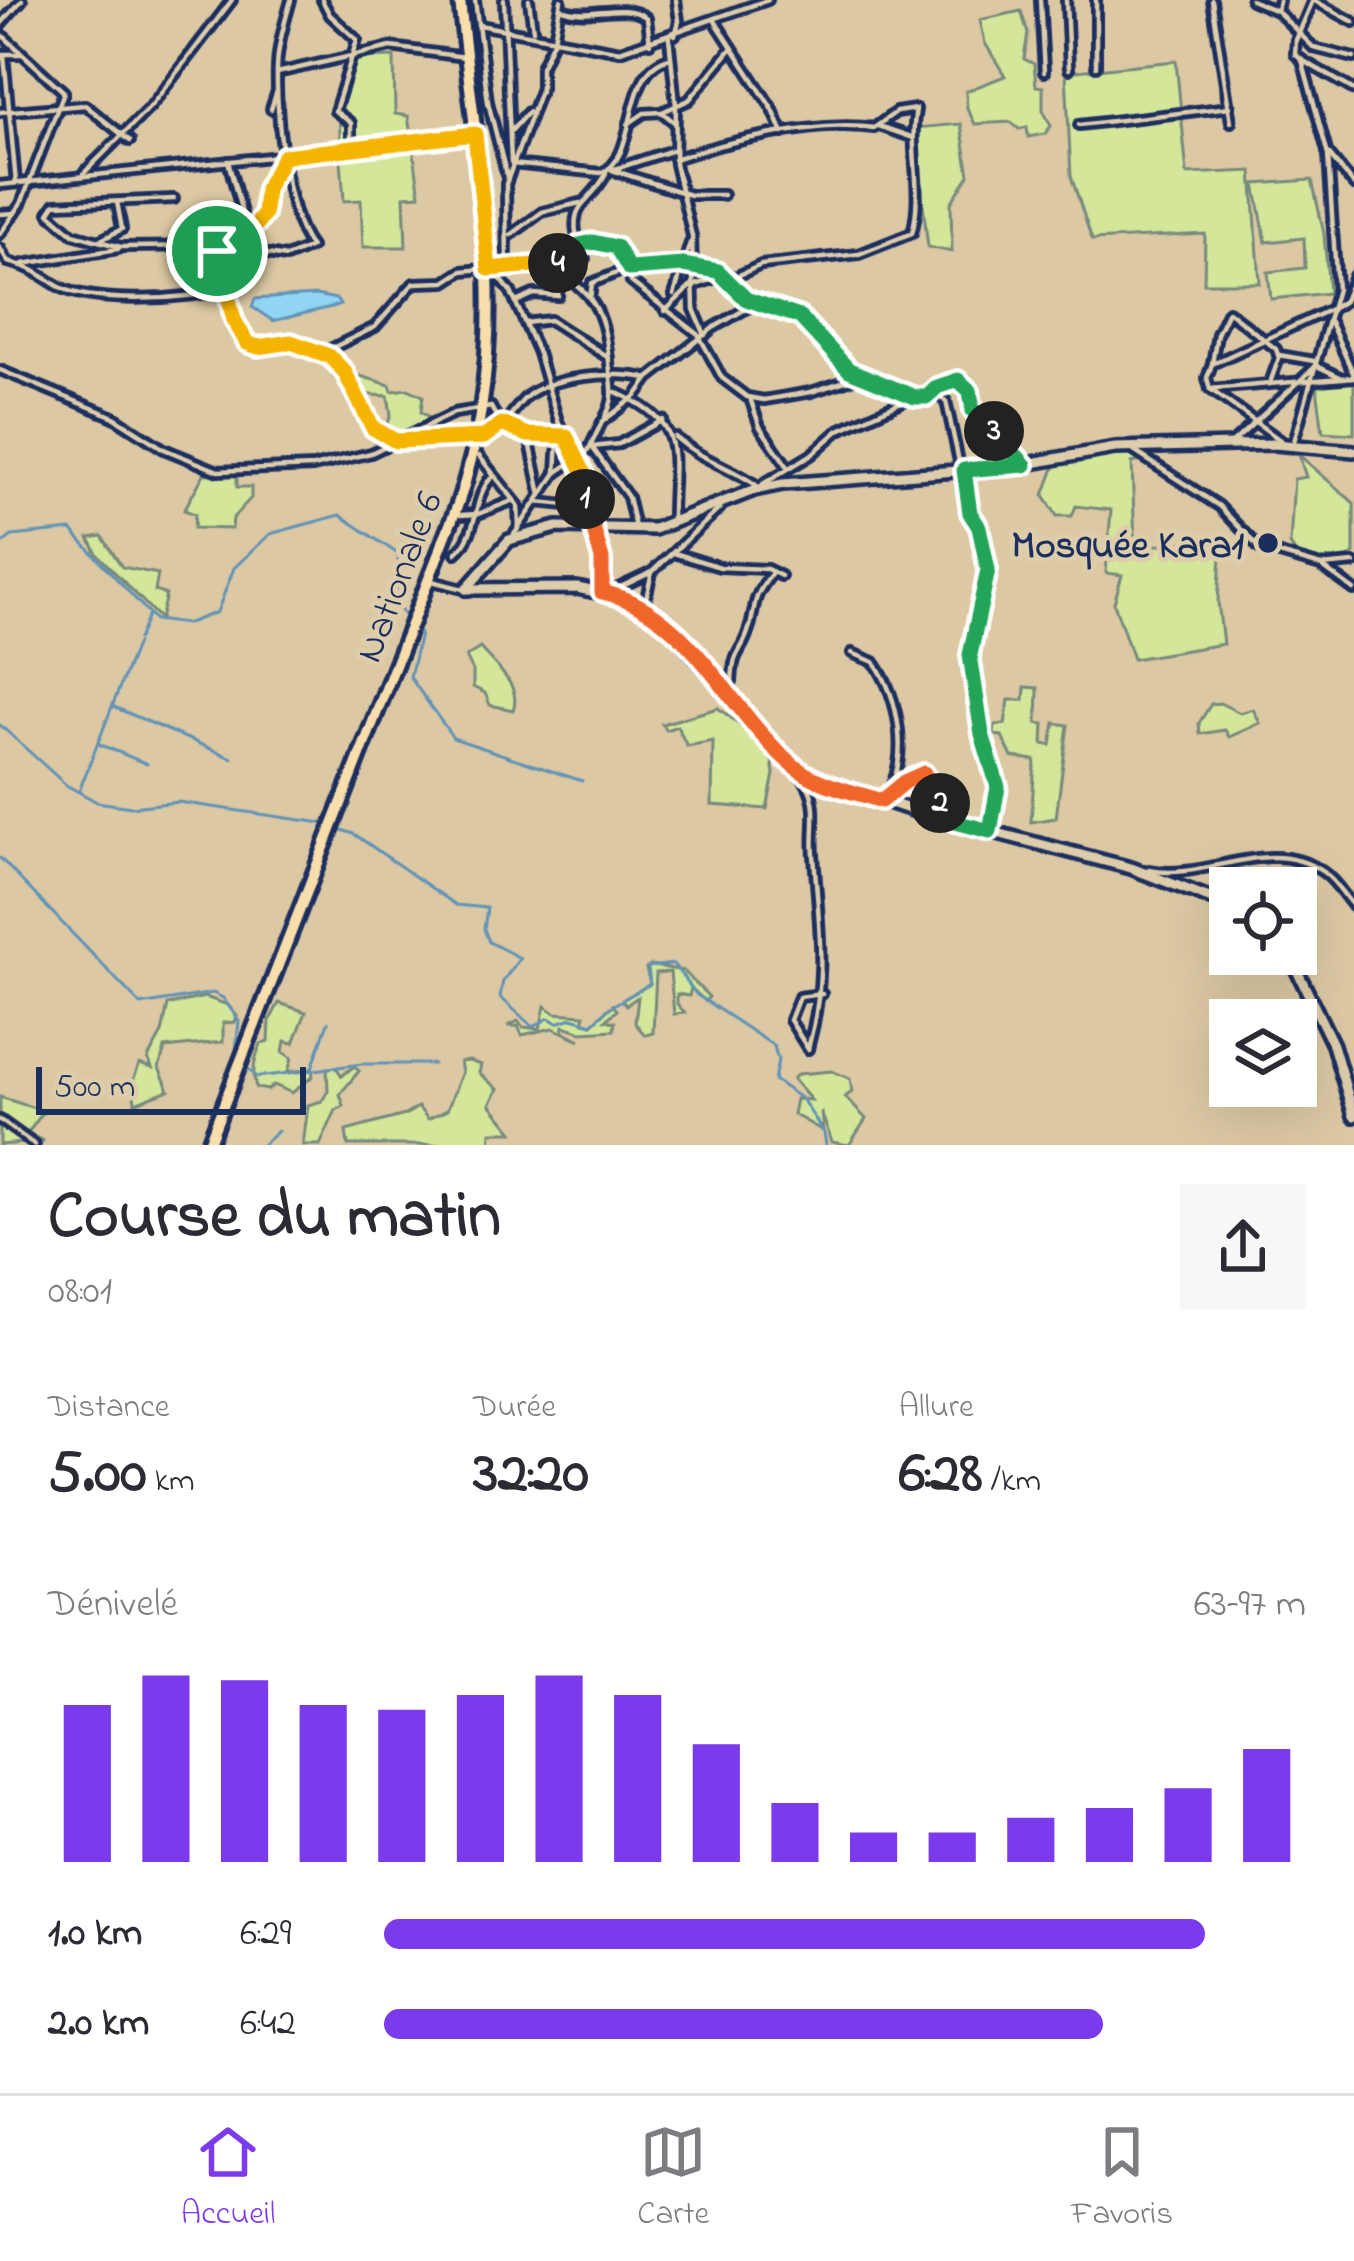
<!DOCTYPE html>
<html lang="fr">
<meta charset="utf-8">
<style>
body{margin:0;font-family:"Indie Flower",sans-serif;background:#f7f7f7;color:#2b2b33;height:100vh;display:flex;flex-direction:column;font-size:45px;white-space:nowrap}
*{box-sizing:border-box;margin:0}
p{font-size:39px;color:#7c7c81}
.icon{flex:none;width:66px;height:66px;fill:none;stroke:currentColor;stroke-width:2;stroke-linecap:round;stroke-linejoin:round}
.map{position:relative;height:1145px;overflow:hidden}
.details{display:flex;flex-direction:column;background:#fff;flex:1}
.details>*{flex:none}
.buttons{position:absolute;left:1209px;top:867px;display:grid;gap:24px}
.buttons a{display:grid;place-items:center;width:108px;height:108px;border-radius:0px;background:#fff;box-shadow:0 12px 48px #0002;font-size:60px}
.scale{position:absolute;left:36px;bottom:30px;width:270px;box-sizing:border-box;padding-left:12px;border:6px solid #1b2f5e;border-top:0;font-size:33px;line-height:42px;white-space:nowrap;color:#1b2f5e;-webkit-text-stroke:9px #decdaa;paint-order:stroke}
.pin{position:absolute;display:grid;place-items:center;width:102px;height:102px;color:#fff;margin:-51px;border:6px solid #fff;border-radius:50%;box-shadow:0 3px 12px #0007}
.km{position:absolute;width:60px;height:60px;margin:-30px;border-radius:50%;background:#222;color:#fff;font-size:33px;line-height:60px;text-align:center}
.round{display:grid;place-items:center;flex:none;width:126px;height:126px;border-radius:0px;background:#f7f7f7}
.head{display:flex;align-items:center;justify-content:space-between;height:204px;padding:0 48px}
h1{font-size:66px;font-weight:800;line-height:90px}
.figures{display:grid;grid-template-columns:repeat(3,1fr);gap:18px;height:204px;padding:12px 48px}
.figures div{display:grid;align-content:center}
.figures b{font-size:60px;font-weight:800}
.figures small{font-size:33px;font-weight:400}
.figures p{font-size:33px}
.chart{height:336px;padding:24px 48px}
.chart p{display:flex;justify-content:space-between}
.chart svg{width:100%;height:216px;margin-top:12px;stroke:#7c3aed;stroke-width:6}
ul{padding:0 48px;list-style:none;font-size:39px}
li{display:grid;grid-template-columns:192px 144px 1fr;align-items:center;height:90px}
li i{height:30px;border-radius:15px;background:#7c3aed}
.dock{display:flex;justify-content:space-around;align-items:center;height:168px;border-top:3px solid #e1e1e2;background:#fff;font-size:33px;color:#7c7c81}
.dock a{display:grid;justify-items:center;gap:6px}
.dock .selected{color:#7c3aed}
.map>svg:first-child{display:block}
.green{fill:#d3e69a;stroke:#778a7c;stroke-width:3}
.water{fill:#91d5f3;stroke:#6293b7;stroke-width:3}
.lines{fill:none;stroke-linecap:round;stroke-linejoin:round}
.stream{stroke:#6293b7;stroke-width:3}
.street-casing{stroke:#1b2f5e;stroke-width:14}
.secondary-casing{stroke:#1b2f5e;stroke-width:18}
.primary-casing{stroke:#1b2f5e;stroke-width:20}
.street{stroke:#decdaa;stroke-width:4.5}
.secondary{stroke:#decdaa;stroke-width:9}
.primary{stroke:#f8deab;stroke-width:10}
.split-1-casing{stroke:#fff;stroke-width:24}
.split-2-casing{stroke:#fff;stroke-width:24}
.split-3-casing{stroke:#fff;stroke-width:24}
.split-4-casing{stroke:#fff;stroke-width:24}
.split-5-casing{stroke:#fff;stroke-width:24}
.split-1{stroke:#f5b400;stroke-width:15}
.split-2{stroke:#f0652b;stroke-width:15}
.split-3{stroke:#22a559;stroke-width:15}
.split-4{stroke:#22a559;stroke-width:15}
.split-5{stroke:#f5b400;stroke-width:15}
.poi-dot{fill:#1b2f5e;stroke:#decdaa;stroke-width:4.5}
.labels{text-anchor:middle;stroke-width:10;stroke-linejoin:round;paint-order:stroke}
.poi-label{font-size:39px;font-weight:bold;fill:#1b2f5e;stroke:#decdaa;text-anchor:end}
.street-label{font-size:39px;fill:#1b2f5e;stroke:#decdaa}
</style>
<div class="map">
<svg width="1354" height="1145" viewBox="0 0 1354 1145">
<rect width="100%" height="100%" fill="#dcc8a3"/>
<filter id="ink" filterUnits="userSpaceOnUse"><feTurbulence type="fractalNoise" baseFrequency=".00833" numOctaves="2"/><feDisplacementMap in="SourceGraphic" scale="24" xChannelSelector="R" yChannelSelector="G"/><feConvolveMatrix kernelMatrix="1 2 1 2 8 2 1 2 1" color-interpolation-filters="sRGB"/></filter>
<g filter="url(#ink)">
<g class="green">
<polygon points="1021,11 1028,33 1024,59 1034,64 1036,86 1043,87 1043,110 1051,126 1045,134 1028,137 1027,127 1019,129 1011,122 975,124 967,108 966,91 1005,76 985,43 980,20"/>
<path d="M394,57L395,114L408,116L420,195L404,196L406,247H363L361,200L344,201C342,165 331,85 354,58Z"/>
<polygon points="1176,61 1187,174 1252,171 1260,283 1204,283 1205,234 1092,240 1071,176 1066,72"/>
<polygon points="961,124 969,175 951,203 952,252 928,247 914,128"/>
<polygon points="1312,180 1324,234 1329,293 1271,299 1268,272 1305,268 1304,238 1266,242 1255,184"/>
<polygon points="1315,373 1354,378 1354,434 1323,432"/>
<polygon points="357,375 390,385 392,391 408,389 423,396 421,412 429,417 425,423 428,432 381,446 391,414 388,396 357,394"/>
<polygon points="1130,450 1145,460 1132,463 1135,547 1222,540 1218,602 1223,644 1133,659 1114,603 1122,575 1106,573 1111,510 1076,506 1072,516 1057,516 1044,495 1056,463"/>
<polygon points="1299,455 1354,503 1354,553 1343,563 1301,561 1290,544 1294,479 1306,477"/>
<polygon points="237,472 237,487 251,487 251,498 233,518 232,529 194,528 195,514 184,510 204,474"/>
<polygon points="102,536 122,567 158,574 155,591 166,595 160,619 97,554 89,538"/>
<path d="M480,648C496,667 522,686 513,710L490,705L485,693L473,687V671L466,657Z"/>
<polygon points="1025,687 1038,688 1037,723 1044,724 1043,744 1051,745 1055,723 1068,725 1056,818 1031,822 1035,760 1012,757 1002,736 994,735 995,725 1005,724 1009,700 1024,700"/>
<polygon points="1220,703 1240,713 1253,709 1260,723 1229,737 1225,730 1200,734 1199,723 1211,704"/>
<polygon points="718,708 770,747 774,774 767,809 712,805 713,741 687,746 677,726 666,730 662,724"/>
<polygon points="651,965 683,971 709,997 705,1001 691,988 689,996 677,994 677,1004 685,1013 674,1014 670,972 656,973 653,1033 645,1035 635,1023 638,997 626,1005 622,1000 650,984 646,968"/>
<polygon points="205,997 228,1005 237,1016 235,1022 223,1023 223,1042 165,1048 159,1068 169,1090 135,1103 133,1081 139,1064 152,1068 148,1058 162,1033 168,1005"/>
<path d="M279,1003L306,1012L294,1043L285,1041L283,1052L292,1058L288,1072L312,1069L313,1076L292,1093L274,1085L268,1090L256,1088C252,1073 254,1058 261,1044L269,1042L270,1020Z"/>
<polygon points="613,1005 617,1010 606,1020 615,1022 614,1030 582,1032 564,1026 563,1031 580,1040 553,1028 522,1035 518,1026 508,1026 518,1021 523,1027 540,1029 545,1006 555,1013 585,1015 583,1022 592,1024"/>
<polygon points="469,1061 481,1065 479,1073 498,1089 490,1104 513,1132 491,1132 490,1145 348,1145 346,1131 405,1115 418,1107 428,1119 447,1110 462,1072 460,1062"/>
<polygon points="336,1067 342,1076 354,1066 359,1071 340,1094 344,1106 336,1110 320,1145 303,1145 308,1105 322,1101 328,1091 327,1068"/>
<polygon points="832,1071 850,1079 852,1092 845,1097 866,1119 849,1145 832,1142 821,1112 823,1131 793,1114 796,1099 811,1100 793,1079 798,1074"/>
<polygon points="0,1097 44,1111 27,1134 44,1141 0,1145"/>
</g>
<polygon class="water" points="316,295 336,299 340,305 273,321 252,307 255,299"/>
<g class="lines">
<g class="stream">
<polyline points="0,545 12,536 71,530 155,620 186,624 217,612 234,568 270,534 340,515 398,554 399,607 408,622"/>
<polyline points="414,626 420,634 410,677 453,738 582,781"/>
<polyline points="138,639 148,616"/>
<polyline points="114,707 232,758"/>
<polyline points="0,725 66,785 97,802 131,807 178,802 322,823"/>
<polyline points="99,744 147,764"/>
<polyline points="79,791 137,643"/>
<polyline points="342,830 354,834 456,905 487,908 484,929 489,942 520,958 503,981 500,997 533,1027 549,1018 557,1023 572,1018 592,1024 610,1007 650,984 648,967 673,964 697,995 774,1046 778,1060 774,1080 802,1099 824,1133 826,1145"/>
<polyline points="0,858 141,1005 213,993 223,998 239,1021 235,1061"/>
<polyline points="245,1066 257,1077 362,1064 433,1064"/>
<polyline points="312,1068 328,1022"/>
<polyline points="262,1145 278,1131"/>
</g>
<defs>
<g id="street">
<polyline points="322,0 330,15 357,40 335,111 351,123 351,146"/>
<polyline points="475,0 488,102 507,177"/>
<polyline points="504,0 511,162"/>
<polyline points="529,0 533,30"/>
<polyline points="1040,0 1044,72"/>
<polyline points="1066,0 1069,69"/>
<polyline points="1212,0 1231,122"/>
<polyline points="1251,0 1277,11"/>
<polyline points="1279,0 1277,11 1314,48 1354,58"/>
<polyline points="1313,0 1354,22"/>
<path d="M562,9C592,20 621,0 647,18L650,43"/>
<polyline points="715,21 773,110 783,133"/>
<polyline points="0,25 22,0"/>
<polyline points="479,25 620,51 768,0"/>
<polyline points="0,33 64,92 21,204 0,234"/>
<polyline points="675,35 679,21 676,0"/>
<polyline points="669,37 676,105 675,164 692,236 694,309 705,335"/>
<polyline points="0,54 21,54"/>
<polyline points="4,55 16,183"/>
<polyline points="1302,60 1354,90"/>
<polyline points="1096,66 1096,0"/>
<polyline points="277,73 391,47 465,57"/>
<polyline points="271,109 277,91"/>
<polyline points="0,112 85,105 130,141"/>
<polyline points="662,112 689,100 731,49"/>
<polyline points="628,124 644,113 662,112 674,122"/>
<polyline points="1079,125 1230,107"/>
<polyline points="879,126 911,137"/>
<polyline points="512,130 528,112"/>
<polyline points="673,150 612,170 690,195 723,195"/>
<polyline points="1327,152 1354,185"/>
<polyline points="228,161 248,235"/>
<path d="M512,164L601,173C640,159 620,69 670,58"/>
<polyline points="84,173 151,106 232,0"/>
<polyline points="0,185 471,136"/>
<path d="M174,199L55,204L49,213L73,234L121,247L220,246L286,257L311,247C285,216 273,97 278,55C280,37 286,18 291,0"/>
<polyline points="0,214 15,213"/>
<polyline points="511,235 542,212 580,203"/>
<polyline points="99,241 122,229 117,202"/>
<path d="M579,245C609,238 628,251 631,282L698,334L722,378L747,397L764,400L811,392L861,376L915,397"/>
<path d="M0,248L8,262C34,268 36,273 58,286C91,305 194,300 228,288"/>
<path d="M215,248L234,320L247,343C260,348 269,343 283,342C294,341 325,352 334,359C361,382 358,438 401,440C425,442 461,445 484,437C502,430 512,412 524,399C547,376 619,370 648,379"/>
<path d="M244,251C249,236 259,228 264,215C273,195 263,190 281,166"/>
<path d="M567,261L579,245C566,203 590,205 606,174"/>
<polyline points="23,264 118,249"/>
<path d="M548,265C593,291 605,311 609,362C611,385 617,396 605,417"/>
<polyline points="507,268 506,184 541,88 541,67 554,39 561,0"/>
<polyline points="493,269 511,292 538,353 558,421 581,468 587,512 604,568 602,592"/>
<polyline points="495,269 585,259"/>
<polyline points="674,295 690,243"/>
<path d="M590,299L592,283L634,266H698L735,277L761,265L859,254L912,233C924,190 908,151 916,109L896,112L874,128C822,120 726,141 674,159"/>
<polyline points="516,302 534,294 558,296 560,269"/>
<polyline points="665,311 690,287 725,275 744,297 754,301"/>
<polyline points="1330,322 1354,375"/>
<polyline points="525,323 550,320 609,358"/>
<polyline points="322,353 375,327 414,283 445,282 462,271 483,269"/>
<polyline points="1279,355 1314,361"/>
<polyline points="1212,364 1217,334 1228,311 1276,349 1279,358 1271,380"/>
<polyline points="1315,365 1342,378 1354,377"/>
<path d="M0,370L114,417L164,449L218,471L313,467L371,453L454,413L491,407C503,435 539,435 566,436"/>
<polyline points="1210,389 1207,378 1212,364 1333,308 1344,301 1354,276"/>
<polyline points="1210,389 1342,378"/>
<polyline points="1210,389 1287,445"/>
<path d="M616,392C688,425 672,449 672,518"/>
<polyline points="933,392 946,401 970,513 979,527 989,571 970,655 982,733 998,781 990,831"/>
<polyline points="751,401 760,427 788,467"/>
<polyline points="529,437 541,495"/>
<path d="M675,437C701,460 729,466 756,485"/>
<polyline points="1231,444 1315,367"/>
<polyline points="1293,445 1337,289 1328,155 1302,60 1295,54 1296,40 1313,0"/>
<polyline points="1134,451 1219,506 1259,548 1321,566 1354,563"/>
<polyline points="479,456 518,505 519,529"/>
<polyline points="556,473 559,425"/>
<polyline points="763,484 811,455 839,430 908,399 927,396 953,380 967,387 973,411 1025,465"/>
<polyline points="537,502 577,506 587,512"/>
<polyline points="460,515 478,514 512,501"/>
<polyline points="635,527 628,497 592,447 619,444 663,420"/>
<path d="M513,536L556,473L588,451L602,422L636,396L649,378L713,328L756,303C823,318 811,351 861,376"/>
<path d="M456,553C480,533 472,495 493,476"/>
<polyline points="674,553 720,567 767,569 781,576"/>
<polyline points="1321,566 1354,590"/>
<polyline points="428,580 463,589"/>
<polyline points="612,591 652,572 720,508"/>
<polyline points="644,607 652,572"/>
<path d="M852,653L874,662C899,697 911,759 885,797"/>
<path d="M722,687L732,681C734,650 738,658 747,635C759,605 747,604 773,572"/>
<path d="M801,776C822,802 811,824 814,855C819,929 828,976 808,1049"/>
<polyline points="894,789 924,773 931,793 952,819"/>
<path d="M1149,870C1207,882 1268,834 1323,872C1336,881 1344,896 1354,907"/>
<polyline points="808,1049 790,1020 799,997 822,994"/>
<polyline points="0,1120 35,1145"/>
</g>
<g id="secondary">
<polyline points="466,589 509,540 557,527 654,529 754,490 783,484 1010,467 1115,448 1274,444 1354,451"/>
<polyline points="466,589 577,588 629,599 666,623 774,747 807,775 921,813 1131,868 1230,906"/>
<polyline points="1289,954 1333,1045 1354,1116"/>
</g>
<path id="primary" d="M208,1145L458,504C516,335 477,172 460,0"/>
</defs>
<use href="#street" class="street-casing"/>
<use href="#secondary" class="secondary-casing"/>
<use href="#primary" class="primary-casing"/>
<use href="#street" class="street"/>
<use href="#secondary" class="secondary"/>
<use href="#primary" class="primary"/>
</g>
</g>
<g class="lines" filter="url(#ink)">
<defs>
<polyline id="split-1" points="217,251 234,320 247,343 258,347 291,342 329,356 344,371 373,428 396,441 484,437 502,424 528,435 566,436 583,471 585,499"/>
<path id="split-2" d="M585,499L602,559V592C692,611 728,713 794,766C819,786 853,791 881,801L904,782L924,773L940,803"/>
<polyline id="split-3" points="940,803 955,822 990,831 998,787 982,734 970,655 988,570 979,527 970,513 964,470 1025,465 994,431"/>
<polyline id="split-4" points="558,263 573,256 579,245 593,242 616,247 629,269 683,265 718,271 746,299 800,317 849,370 915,397 927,397 937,387 958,380 970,391 973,411 994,431"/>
<polyline id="split-5" points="217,251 214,246 244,251 248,235 264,215 266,189 284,156 475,134 489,269 558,263"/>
</defs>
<use href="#split-1" class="split-1-casing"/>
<use href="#split-2" class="split-2-casing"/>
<use href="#split-3" class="split-3-casing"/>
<use href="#split-4" class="split-4-casing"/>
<use href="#split-5" class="split-5-casing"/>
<use href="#split-1" class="split-1"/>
<use href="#split-2" class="split-2"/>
<use href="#split-3" class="split-3"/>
<use href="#split-4" class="split-4"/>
<use href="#split-5" class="split-5"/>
</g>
<circle class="poi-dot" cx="1268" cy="543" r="12"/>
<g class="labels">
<g class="poi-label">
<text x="1244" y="557">Mosquée Kara1</text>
</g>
<g class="street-label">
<text transform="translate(397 576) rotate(-69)" y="14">Nationale 6</text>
</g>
</g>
</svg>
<div class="buttons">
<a><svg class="icon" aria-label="locate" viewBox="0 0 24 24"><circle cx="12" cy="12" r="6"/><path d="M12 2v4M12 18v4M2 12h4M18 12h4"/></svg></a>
<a><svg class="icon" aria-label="layers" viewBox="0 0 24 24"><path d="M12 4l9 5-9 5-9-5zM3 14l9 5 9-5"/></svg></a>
</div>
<div class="scale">500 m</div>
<div class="pin" style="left:217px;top:251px;background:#1e9e55"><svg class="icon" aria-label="arrive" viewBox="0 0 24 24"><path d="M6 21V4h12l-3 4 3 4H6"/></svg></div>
<b class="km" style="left:585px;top:499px">1</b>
<b class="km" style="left:940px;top:803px">2</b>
<b class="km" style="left:994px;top:431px">3</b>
<b class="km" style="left:558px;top:263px">4</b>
</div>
<section class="details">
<div class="head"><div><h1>Course du matin</h1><p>08:01</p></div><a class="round"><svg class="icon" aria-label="share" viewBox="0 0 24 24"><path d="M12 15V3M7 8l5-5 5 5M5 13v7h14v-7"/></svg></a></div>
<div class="figures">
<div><p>Distance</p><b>5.00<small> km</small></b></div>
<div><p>Durée</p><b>32:20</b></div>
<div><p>Allure</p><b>6:28<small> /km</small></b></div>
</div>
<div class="chart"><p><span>Dénivelé</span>63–97 m</p>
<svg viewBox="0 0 160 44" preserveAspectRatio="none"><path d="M5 44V12M15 44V6M25 44V7M35 44V12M45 44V13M55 44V10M65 44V6M75 44V10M85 44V20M95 44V32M105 44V38M115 44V38M125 44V35M135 44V33M145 44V29M155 44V21"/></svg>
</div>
<ul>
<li><b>1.0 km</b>6:29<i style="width:89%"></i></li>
<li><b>2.0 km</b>6:42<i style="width:78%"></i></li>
</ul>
</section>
<nav class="dock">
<a class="selected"><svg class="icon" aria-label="home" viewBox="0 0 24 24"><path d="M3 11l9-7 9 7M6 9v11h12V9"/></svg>Accueil</a>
<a><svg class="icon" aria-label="map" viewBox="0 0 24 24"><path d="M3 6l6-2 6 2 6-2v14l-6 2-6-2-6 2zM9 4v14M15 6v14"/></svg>Carte</a>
<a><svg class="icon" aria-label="saved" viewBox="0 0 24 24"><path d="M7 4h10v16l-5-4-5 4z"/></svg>Favoris</a>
</nav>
